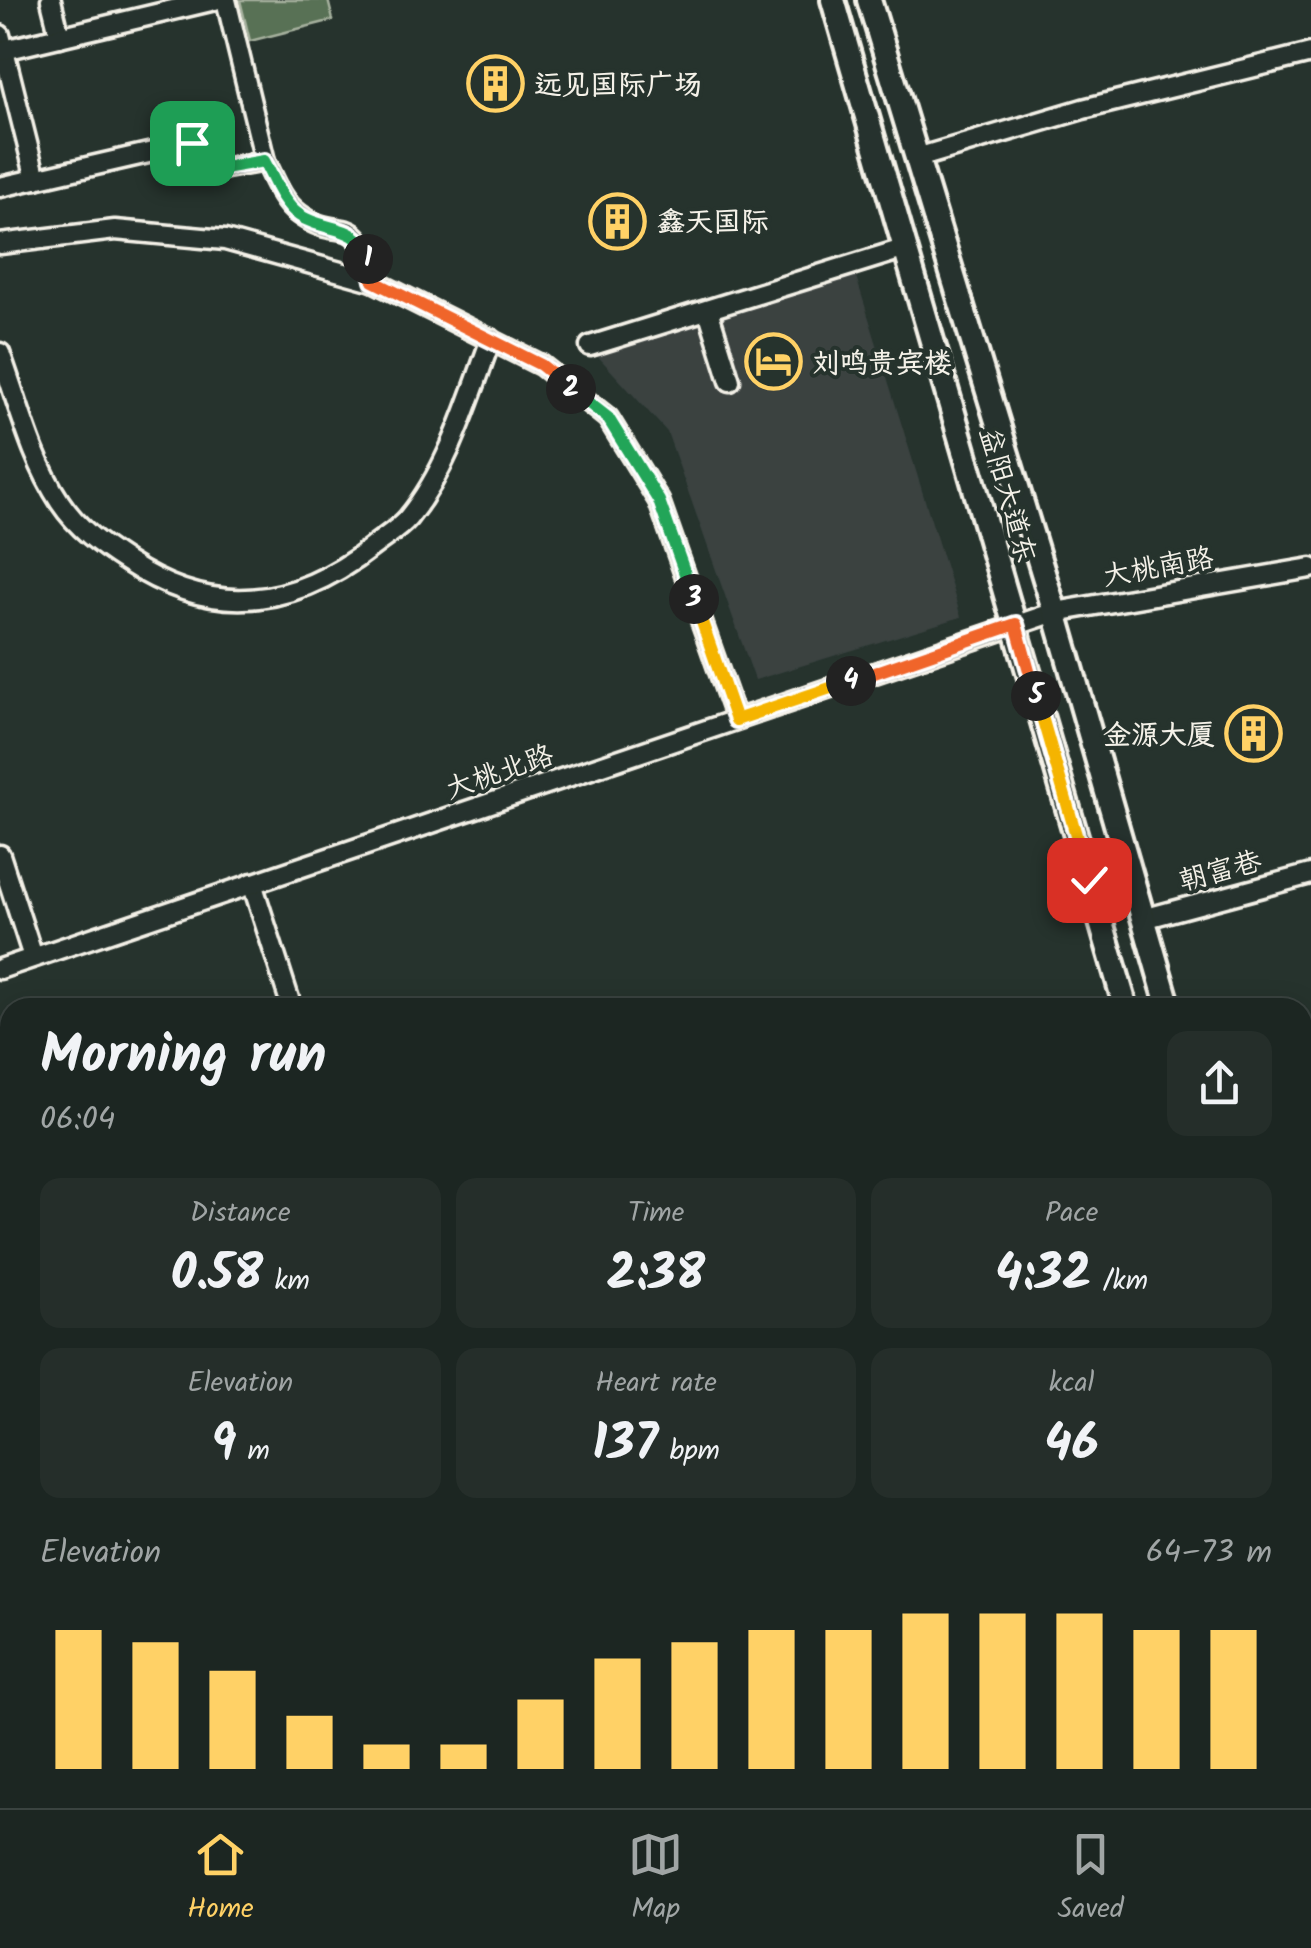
<!DOCTYPE html>
<meta charset="utf-8">
<style>
body{margin:0;font-family:Kalam,"LXGW WenKai TC",sans-serif;background:#252e2a;color:#f1f3f6;height:100vh;display:flex;flex-direction:column;font-size:38px;white-space:nowrap}
*{box-sizing:border-box;margin:0}
p{font-size:32px;color:#a0a5a5}
.icon{flex:none;width:55px;height:55px;fill:none;stroke:currentColor;stroke-width:2;stroke-linecap:round;stroke-linejoin:round}
.map{position:relative;flex:1;overflow:hidden}
.drawer{position:absolute;left:0px;top:998px;width:1312px;height:812px;display:flex;flex-direction:column;background:#1c2622;border-radius:30px 30px 0 0;box-shadow:0 5px 25px #0003,0 0 0 2px #3a4340}
.drawer>*{flex:none}
.pin{position:absolute;display:grid;place-items:center;width:85px;height:85px;color:#fff;margin:-42px;border-radius:20px;box-shadow:0 5px 15px #0006}
.km{position:absolute;width:50px;height:50px;margin:-25px;border-radius:50%;background:#222;color:#fff;font-size:28px;line-height:50px;text-align:center}
.round{display:grid;place-items:center;flex:none;width:105px;height:105px;border-radius:20px;background:#252e2a}
.summary{display:flex;align-items:center;justify-content:space-between;height:170px;padding:0 40px}
h1{font-size:55px;font-weight:700;line-height:75px}
.stats{display:grid;grid-template-columns:repeat(3,1fr);gap:15px;height:170px;padding:10px 40px}
.stats div{display:grid;align-content:center;border-radius:20px;background:#252e2a;text-align:center}
.stats b{font-size:50px;font-weight:700}
.stats small{font-size:28px;font-weight:400}
.stats p{font-size:28px}
.chart{height:280px;padding:20px 40px}
.chart p{display:flex;justify-content:space-between}
.chart svg{width:100%;height:180px;margin-top:10px;stroke:#ffd166;stroke-width:6}
.dock{display:flex;justify-content:space-around;align-items:center;height:140px;border-top:2px solid #3a4340;background:#1c2622;font-size:28px;color:#a0a5a5}
.dock a{display:grid;justify-items:center;gap:5px}
.dock .on{color:#ffd166}
.map>svg:first-child{display:block}
.built{fill:#3a4241}
.grass{fill:#597155;stroke:#a6b19e;stroke-width:2.5}
.lines{fill:none;stroke-linecap:round;stroke-linejoin:round}
.minor-casing{stroke:#f4f1e8;stroke-width:25}
.major-casing{stroke:#f4f1e8;stroke-width:30}
.minor{stroke:#26332d;stroke-width:18}
.major{stroke:#26332d;stroke-width:22}
.split-1-casing{stroke:#fff;stroke-width:20}
.split-2-casing{stroke:#fff;stroke-width:20}
.split-3-casing{stroke:#fff;stroke-width:20}
.split-4-casing{stroke:#fff;stroke-width:20}
.split-5-casing{stroke:#fff;stroke-width:20}
.split-6-casing{stroke:#fff;stroke-width:20}
.split-1{stroke:#22a559;stroke-width:12}
.split-2{stroke:#f0652b;stroke-width:12}
.split-3{stroke:#22a559;stroke-width:12}
.split-4{stroke:#f5b400;stroke-width:12}
.split-5{stroke:#f0652b;stroke-width:12}
.split-6{stroke:#f5b400;stroke-width:12}
.labels{text-anchor:middle;stroke-width:8;stroke-linejoin:round;paint-order:stroke}
.poi-label{font-size:28px;font-weight:bold;fill:#f4f1e8;stroke:#26332d;text-anchor:start}
.street-label{font-size:28px;fill:#f4f1e8;stroke:#26332d}
</style>
<div class="map">
<svg width="1311" height="1808" viewBox="0 0 1311 1808">
<rect width="100%" height="100%" fill="#26332d"/>
<filter id="ink" filterUnits="userSpaceOnUse"><feTurbulence type="fractalNoise" baseFrequency=".01" numOctaves="2"/><feDisplacementMap in="SourceGraphic" scale="20" xChannelSelector="R" yChannelSelector="G"/><feConvolveMatrix kernelMatrix="1 2 1 2 8 2 1 2 1" color-interpolation-filters="sRGB"/></filter>
<g filter="url(#ink)">
<g class="built">
<polygon points="854,270 961,617 755,680 667,432 594,352"/>
<polygon points="85,1800 548,1800 551,1808 88,1808"/>
</g>
<polygon class="grass" points="240,0 328,0 333,20 250,41"/>
<g class="lines">
<defs>
<g id="minor">
<polyline points="51,0 60,37"/>
<polyline points="0,35 36,179"/>
<polyline points="0,51 215,0"/>
<polyline points="917,158 1083,109 1311,53"/>
<path d="M265,161C274,179 282,202 299,214C342,246 356,204 373,281"/>
<polyline points="0,187 192,143 200,173 265,161 226,0"/>
<polyline points="0,244 115,230 225,240 373,281 541,365 608,418 659,501 736,719"/>
<polyline points="708,310 730,381"/>
<polyline points="590,346 906,248"/>
<path d="M0,353C18,402 31,458 60,502C78,529 101,545 127,562C212,618 293,609 372,547C383,538 399,529 408,518C449,468 469,399 491,339"/>
<polyline points="0,855 33,957"/>
<polyline points="252,883 292,1008"/>
<polyline points="1143,919 1311,874"/>
<polyline points="0,969 1055,612 1311,568"/>
<polyline points="0,1236 10,1240"/>
<polyline points="264,1800 268,1808"/>
<polyline points="402,1800 406,1808"/>
<polyline points="515,1800 519,1808"/>
<polyline points="697,1800 700,1808"/>
<polyline points="885,1800 887,1808"/>
<polyline points="860,1808 860,1800"/>
</g>
<g id="major">
<polyline points="833,0 1126,1008"/>
<polyline points="869,0 1055,612 1169,1008"/>
<polyline points="1302,1474 1311,1503"/>
<polyline points="1302,1608 1311,1635"/>
<polyline points="1302,1772 1311,1748"/>
<polyline points="1289,1808 1292,1800"/>
</g>
</defs>
<use href="#minor" class="minor-casing"/>
<use href="#major" class="major-casing"/>
<use href="#minor" class="minor"/>
<use href="#major" class="major"/>
</g>
</g>
<g class="lines" filter="url(#ink)">
<defs>
<path id="split-1" d="M192,143L200,172L264,161C274,179 282,203 299,215C324,233 360,222 368,259"/>
<polyline id="split-2" points="368,259 373,281 541,365 571,389"/>
<polyline id="split-3" points="571,389 608,418 659,501 694,599"/>
<polyline id="split-4" points="694,599 736,720 851,681"/>
<polyline id="split-5" points="851,681 1016,624 1036,696"/>
<polyline id="split-6" points="1036,696 1089,880"/>
</defs>
<use href="#split-1" class="split-1-casing"/>
<use href="#split-2" class="split-2-casing"/>
<use href="#split-3" class="split-3-casing"/>
<use href="#split-4" class="split-4-casing"/>
<use href="#split-5" class="split-5-casing"/>
<use href="#split-6" class="split-6-casing"/>
<use href="#split-1" class="split-1"/>
<use href="#split-2" class="split-2"/>
<use href="#split-3" class="split-3"/>
<use href="#split-4" class="split-4"/>
<use href="#split-5" class="split-5"/>
<use href="#split-6" class="split-6"/>
</g>
<defs>
<symbol id="building-ring" viewBox="-11 -11 22 22"><circle r="9.5" fill="#26332d" stroke="#ffd166" stroke-width="1.5"/><path d="M-4-6H4V6H1V3H-1V6H-4ZM-2.5-4.3h1.7v1.8h-1.7ZM.8-4.3h1.7v1.8H.8ZM-2.5-1h1.7V.8h-1.7ZM.8-1h1.7V.8H.8Z" fill="#ffd166"/></symbol>
<symbol id="hotel-ring" viewBox="-11 -11 22 22"><circle r="9.5" fill="#26332d" stroke="#ffd166" stroke-width="1.5"/><path d="M-6-4.5h1.5V1H6V5H4.5V3h-9V5H-6ZM-4 0a1.8 1.8 0 1 1 3.6 0ZM.5 0V-2.5h3Q6-2.5 6 0Z" fill="#ffd166"/></symbol>
</defs>
<g fill-rule="evenodd">
<use href="#building-ring" x="464" y="52" width="63" height="63"/>
<use href="#building-ring" x="586" y="190" width="63" height="63"/>
<use href="#hotel-ring" x="742" y="330" width="63" height="63"/>
<use href="#building-ring" x="1222" y="702" width="63" height="63"/>
</g>
<g class="labels">
<g class="poi-label">
<text x="534" y="94">远见国际广场</text>
<text x="657" y="231">鑫天国际</text>
<text x="812" y="372">刘鸣贵宾楼</text>
<text x="1215" y="744" text-anchor="end">金源大厦</text>
</g>
<g class="street-label">
<text transform="translate(1009 495) rotate(74)" y="10">益阳大道东</text>
<text transform="translate(1158 566) rotate(-10)" y="10">大桃南路</text>
<text transform="translate(499 771) rotate(-19)" y="10">大桃北路</text>
<text transform="translate(1220 870) rotate(-15)" y="10">朝富巷</text>
</g>
</g>
</svg>
<div class="pin" style="left:192px;top:143px;background:#1e9e55"><svg class="icon" aria-label="arrive" viewBox="0 0 24 24"><path d="M6 21V4h12l-3 4 3 4H6"/></svg></div>
<div class="pin" style="left:1089px;top:880px;background:#d93025"><svg class="icon" aria-label="check" viewBox="0 0 24 24"><path d="M5 12l5 5 9-10"/></svg></div>
<b class="km" style="left:368px;top:259px">1</b>
<b class="km" style="left:571px;top:389px">2</b>
<b class="km" style="left:694px;top:599px">3</b>
<b class="km" style="left:851px;top:681px">4</b>
<b class="km" style="left:1036px;top:696px">5</b>
<section class="drawer">
<div class="summary"><div><h1>Morning run</h1><p>06:04</p></div><a class="round"><svg class="icon" aria-label="share" viewBox="0 0 24 24"><path d="M12 15V3M7 8l5-5 5 5M5 13v7h14v-7"/></svg></a></div>
<div class="stats">
<div><p>Distance</p><b>0.58<small> km</small></b></div>
<div><p>Time</p><b>2:38</b></div>
<div><p>Pace</p><b>4:32<small> /km</small></b></div>
</div>
<div class="stats">
<div><p>Elevation</p><b>9<small> m</small></b></div>
<div><p>Heart rate</p><b>137<small> bpm</small></b></div>
<div><p>kcal</p><b>46</b></div>
</div>
<div class="chart"><p><span>Elevation</span>64–73 m</p>
<svg viewBox="0 0 160 44" preserveAspectRatio="none"><path d="M5 44V10M15 44V13M25 44V20M35 44V31M45 44V38M55 44V38M65 44V27M75 44V17M85 44V13M95 44V10M105 44V10M115 44V6M125 44V6M135 44V6M145 44V10M155 44V10"/></svg>
</div>
</section>
</div>
<nav class="dock">
<a class="on"><svg class="icon" aria-label="home" viewBox="0 0 24 24"><path d="M3 11l9-7 9 7M6 9v11h12V9"/></svg>Home</a>
<a><svg class="icon" aria-label="map" viewBox="0 0 24 24"><path d="M3 6l6-2 6 2 6-2v14l-6 2-6-2-6 2zM9 4v14M15 6v14"/></svg>Map</a>
<a><svg class="icon" aria-label="saved" viewBox="0 0 24 24"><path d="M7 4h10v16l-5-4-5 4z"/></svg>Saved</a>
</nav>
